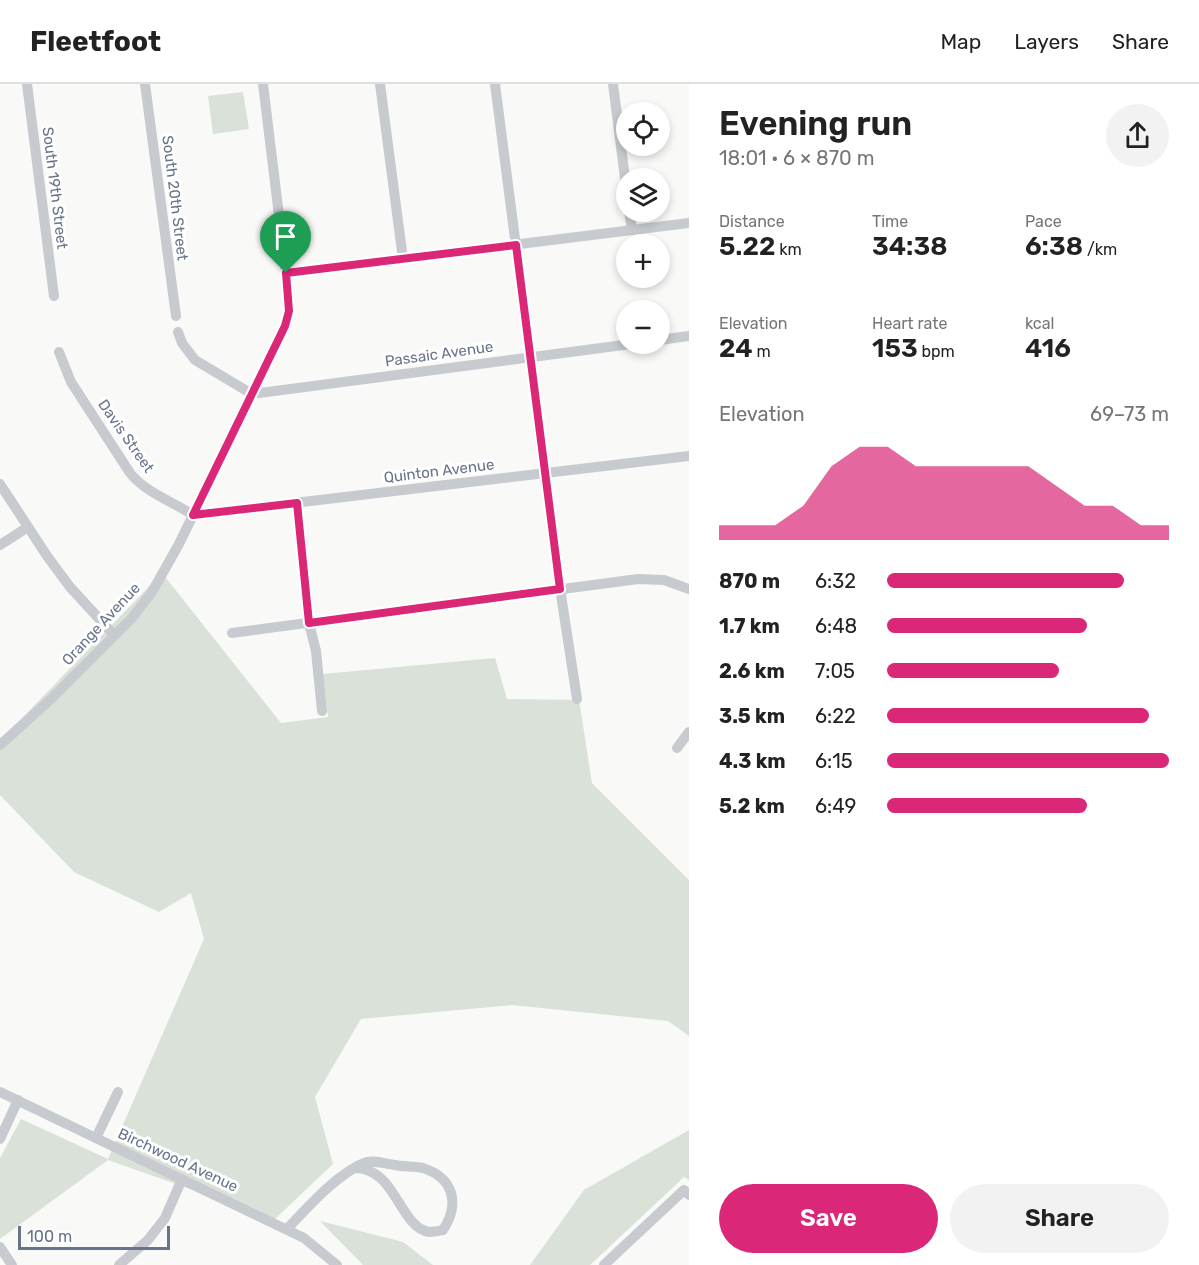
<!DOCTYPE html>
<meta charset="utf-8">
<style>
body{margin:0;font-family:Rubik,sans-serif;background:#f2f2f2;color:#222;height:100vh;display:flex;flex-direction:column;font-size:22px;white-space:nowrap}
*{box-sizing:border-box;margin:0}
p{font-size:20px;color:#767676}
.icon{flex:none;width:33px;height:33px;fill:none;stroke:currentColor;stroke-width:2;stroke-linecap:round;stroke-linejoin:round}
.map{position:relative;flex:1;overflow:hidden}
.panel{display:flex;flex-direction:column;background:#fff;width:510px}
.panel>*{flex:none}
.buttons{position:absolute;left:616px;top:18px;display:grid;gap:12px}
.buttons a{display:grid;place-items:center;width:54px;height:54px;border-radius:50%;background:#fff;box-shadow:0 3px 9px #0003;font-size:30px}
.scale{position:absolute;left:18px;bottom:15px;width:152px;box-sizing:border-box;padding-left:6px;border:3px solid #677489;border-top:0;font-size:16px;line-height:21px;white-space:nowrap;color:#677489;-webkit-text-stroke:4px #fff;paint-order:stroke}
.pin{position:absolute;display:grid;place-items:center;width:51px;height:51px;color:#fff;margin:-62px -26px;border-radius:50% 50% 50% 0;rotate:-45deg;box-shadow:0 0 6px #0007}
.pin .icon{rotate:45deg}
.round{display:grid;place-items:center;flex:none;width:63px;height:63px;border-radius:32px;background:#f2f2f2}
.headline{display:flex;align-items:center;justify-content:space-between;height:102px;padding:0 30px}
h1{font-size:33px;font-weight:600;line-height:45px}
.figures{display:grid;grid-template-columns:repeat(3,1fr);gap:9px;height:102px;padding:6px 30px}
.figures div{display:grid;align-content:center}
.figures b{font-size:26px;font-weight:600}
.figures small{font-size:16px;font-weight:400}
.figures p{font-size:16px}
.chart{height:168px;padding:12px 30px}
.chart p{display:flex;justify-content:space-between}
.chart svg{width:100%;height:108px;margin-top:6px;fill:#db2777;opacity:.7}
.action{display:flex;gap:12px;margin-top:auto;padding:12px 30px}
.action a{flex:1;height:69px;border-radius:36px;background:#db2777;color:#fff;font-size:24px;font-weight:600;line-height:69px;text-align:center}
.action a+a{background:#f2f2f2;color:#222}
ul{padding:0 30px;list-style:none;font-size:20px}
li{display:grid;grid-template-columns:96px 72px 1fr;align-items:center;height:45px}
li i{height:15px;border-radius:8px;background:#db2777}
header{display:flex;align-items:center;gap:36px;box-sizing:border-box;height:84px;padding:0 30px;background:#fff;border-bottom:2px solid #e0e0e0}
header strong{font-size:28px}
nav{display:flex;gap:33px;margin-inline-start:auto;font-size:21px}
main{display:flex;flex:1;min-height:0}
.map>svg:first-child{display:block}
.green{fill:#dae1d8}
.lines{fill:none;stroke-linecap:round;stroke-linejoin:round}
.minor{stroke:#c7cace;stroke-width:10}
.route-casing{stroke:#fff;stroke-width:12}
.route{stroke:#db2777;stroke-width:8}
.labels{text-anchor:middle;stroke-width:6;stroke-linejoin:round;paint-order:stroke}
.street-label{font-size:15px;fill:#677489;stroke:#fff}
</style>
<header>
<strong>Fleetfoot</strong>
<nav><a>Map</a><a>Layers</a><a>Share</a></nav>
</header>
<main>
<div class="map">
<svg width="689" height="1181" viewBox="0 0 689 1181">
<rect width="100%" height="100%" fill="#f9f9f7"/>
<g class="green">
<polygon points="243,8 249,45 213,50 208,12"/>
<polygon points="162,489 281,639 328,633 323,590 495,574 507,615 579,616 592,699 689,796 689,952 668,937 512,921 361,935 315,1013 333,1080 275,1135 108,1076 0,1155 0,1074 21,1035 108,1075 204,855 191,809 159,828 74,788 0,711 0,657"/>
<polygon points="689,1046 689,1096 684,1093 590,1181 530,1181 584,1106"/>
<polygon points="320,1137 403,1158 433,1181 363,1181"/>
</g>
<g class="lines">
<g class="minor">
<polyline points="27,0 54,212"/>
<polyline points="145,0 176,232"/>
<polyline points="380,0 403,175"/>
<polyline points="495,0 561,511 577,615"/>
<polyline points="613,0 627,110"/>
<polyline points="629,128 632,146"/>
<polyline points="286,189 689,139"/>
<polyline points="178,248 182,259 195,276 252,310 631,260"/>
<polyline points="660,256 689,252"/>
<path d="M59,268L71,298L130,389C146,409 172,417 193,431L689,372"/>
<polyline points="0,400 47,472 70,503 114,551"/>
<polyline points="297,419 309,539 316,567 322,627"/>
<polyline points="0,461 28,443"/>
<polyline points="232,549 638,495 664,496 689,505"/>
<polyline points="0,661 51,615 132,534 152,508 179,460 285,242 289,227 289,214 263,0"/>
<polyline points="677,664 689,648"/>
<polyline points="0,1008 304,1154 337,1181"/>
<polyline points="96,1054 118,1008"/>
<polyline points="0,1055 18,1016"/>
<path d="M287,1145C307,1124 337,1090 364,1079C373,1075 385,1080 395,1081C404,1083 414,1082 423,1084C454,1094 460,1120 443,1146C438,1147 434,1148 429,1148C399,1143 396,1083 354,1084"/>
<polyline points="0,1163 12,1181"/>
<polyline points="119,1181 148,1156 165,1134 182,1095"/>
<polyline points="604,1181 684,1106 689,1111"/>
</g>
</g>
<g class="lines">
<defs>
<polygon id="route" points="516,161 560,505 309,539 297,419 193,431 285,242 289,227 286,189"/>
</defs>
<use href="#route" class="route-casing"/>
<use href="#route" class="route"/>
</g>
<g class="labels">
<g class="street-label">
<text transform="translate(55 104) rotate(83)" y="5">South 19th Street</text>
<text transform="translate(175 114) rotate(83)" y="5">South 20th Street</text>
<text transform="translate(439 270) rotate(-8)" y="5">Passaic Avenue</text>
<text transform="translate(126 352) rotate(55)" y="5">Davis Street</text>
<text transform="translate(439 387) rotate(-7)" y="5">Quinton Avenue</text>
<text transform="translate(101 540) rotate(-47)" y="5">Orange Avenue</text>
<text transform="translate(178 1076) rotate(25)" y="5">Birchwood Avenue</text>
</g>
</g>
</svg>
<div class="buttons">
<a><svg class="icon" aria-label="locate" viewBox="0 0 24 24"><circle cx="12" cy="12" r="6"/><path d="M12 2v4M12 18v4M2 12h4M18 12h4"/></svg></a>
<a><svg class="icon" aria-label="layers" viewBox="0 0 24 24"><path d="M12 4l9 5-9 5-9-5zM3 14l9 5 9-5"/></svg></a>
<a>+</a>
<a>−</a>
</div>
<div class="scale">100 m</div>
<div class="pin" style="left:286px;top:189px;background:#1e9e55"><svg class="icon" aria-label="arrive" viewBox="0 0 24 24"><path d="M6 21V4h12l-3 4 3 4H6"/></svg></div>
</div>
<section class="panel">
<div class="headline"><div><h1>Evening run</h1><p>18:01 · 6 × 870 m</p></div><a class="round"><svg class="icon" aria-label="share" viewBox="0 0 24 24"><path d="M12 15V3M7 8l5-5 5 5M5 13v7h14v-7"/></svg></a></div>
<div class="figures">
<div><p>Distance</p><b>5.22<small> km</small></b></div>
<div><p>Time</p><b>34:38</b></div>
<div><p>Pace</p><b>6:38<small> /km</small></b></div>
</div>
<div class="figures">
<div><p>Elevation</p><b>24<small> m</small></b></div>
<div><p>Heart rate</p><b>153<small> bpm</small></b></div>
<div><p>kcal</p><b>416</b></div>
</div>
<div class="chart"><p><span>Elevation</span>69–73 m</p>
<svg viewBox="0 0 160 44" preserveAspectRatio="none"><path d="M0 44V38L10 38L20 38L30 30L40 14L50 6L60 6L70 14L80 14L90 14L100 14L110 14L120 22L130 30L140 30L150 38L160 38V44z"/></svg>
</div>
<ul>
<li><b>870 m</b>6:32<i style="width:84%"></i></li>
<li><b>1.7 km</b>6:48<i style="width:71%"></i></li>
<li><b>2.6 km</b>7:05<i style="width:61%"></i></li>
<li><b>3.5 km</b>6:22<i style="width:93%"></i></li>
<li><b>4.3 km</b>6:15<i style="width:100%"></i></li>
<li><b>5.2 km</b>6:49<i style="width:71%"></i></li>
</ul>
<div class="action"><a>Save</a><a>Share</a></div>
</section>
</main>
